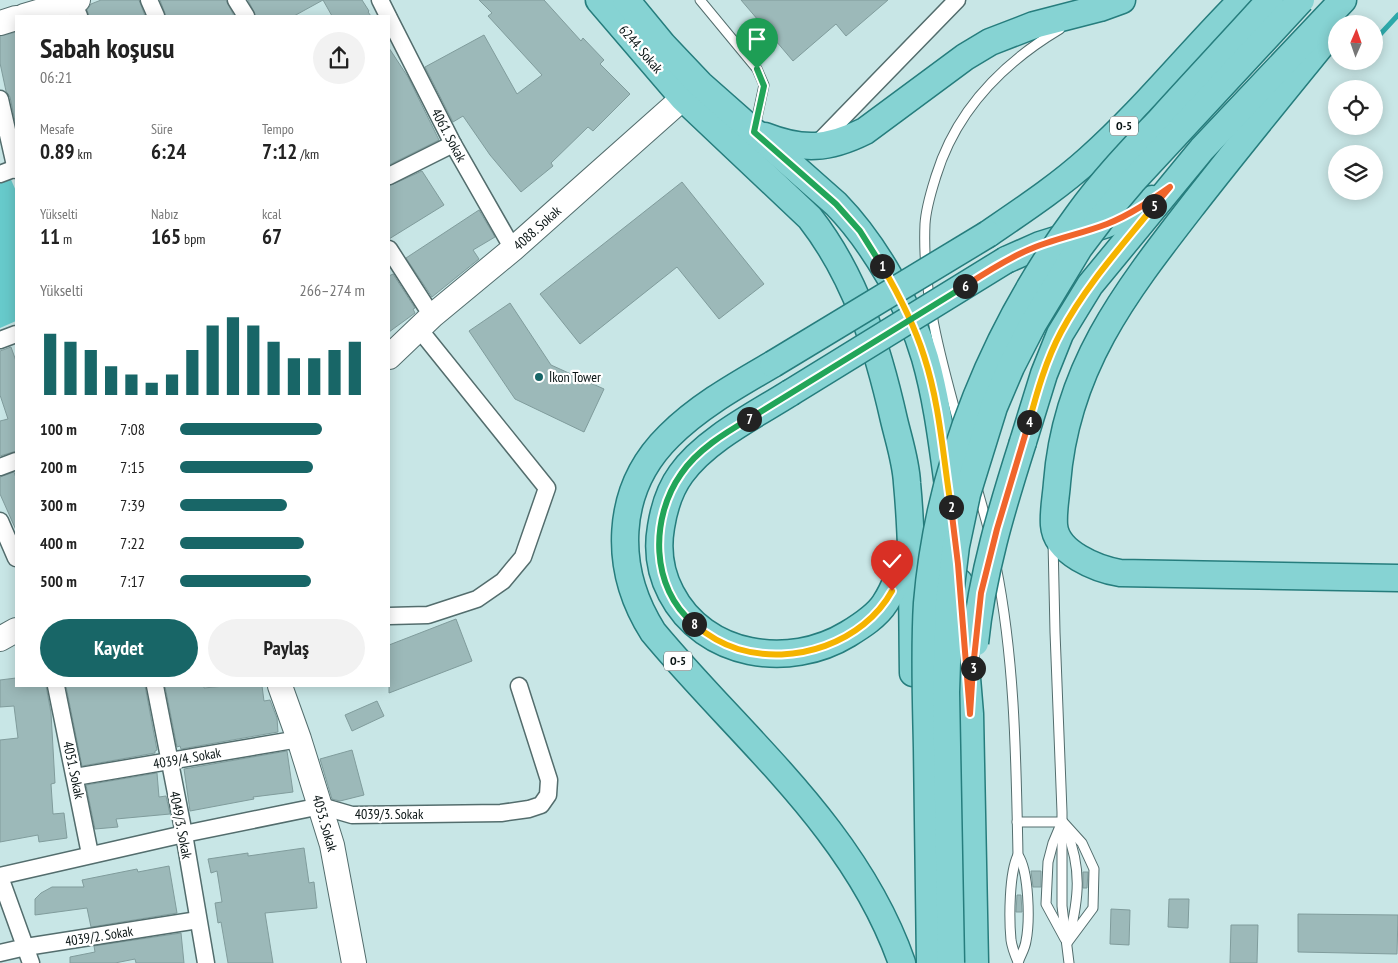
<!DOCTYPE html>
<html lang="tr">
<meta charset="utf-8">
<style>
body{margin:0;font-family:"PT Sans Narrow",sans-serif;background:#f2f2f2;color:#222;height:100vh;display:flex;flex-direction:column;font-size:19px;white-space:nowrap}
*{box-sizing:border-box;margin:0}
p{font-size:16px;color:#767676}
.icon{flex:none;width:28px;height:28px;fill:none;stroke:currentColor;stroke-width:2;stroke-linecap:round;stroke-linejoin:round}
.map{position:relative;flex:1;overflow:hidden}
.details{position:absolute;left:15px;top:15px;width:375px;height:672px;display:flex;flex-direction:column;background:#fff;border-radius:0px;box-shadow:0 2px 12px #0003}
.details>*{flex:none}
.needle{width:32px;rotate:2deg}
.tools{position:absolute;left:1328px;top:15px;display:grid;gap:10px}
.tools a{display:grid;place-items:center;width:55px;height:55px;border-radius:50%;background:#fff;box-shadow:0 2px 12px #0003;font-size:25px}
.pin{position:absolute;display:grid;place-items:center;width:42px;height:42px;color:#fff;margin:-51px -21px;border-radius:50% 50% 50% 0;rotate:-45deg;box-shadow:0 0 5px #0007}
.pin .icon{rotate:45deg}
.km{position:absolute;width:25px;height:25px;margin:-12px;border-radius:50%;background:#222;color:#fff;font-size:14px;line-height:25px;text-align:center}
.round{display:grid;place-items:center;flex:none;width:52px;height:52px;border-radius:26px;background:#f2f2f2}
.headline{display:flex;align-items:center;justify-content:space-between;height:85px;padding:0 25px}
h1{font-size:28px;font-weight:700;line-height:38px}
.metrics{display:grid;grid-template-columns:repeat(3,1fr);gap:8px;height:85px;padding:5px 25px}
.metrics div{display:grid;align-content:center}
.metrics b{font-size:21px;font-weight:700}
.metrics small{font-size:14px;font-weight:400}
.metrics p{font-size:14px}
.chart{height:140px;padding:10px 25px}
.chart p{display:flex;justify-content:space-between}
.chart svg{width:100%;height:90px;margin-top:5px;stroke:#186667;stroke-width:6}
.primary-button{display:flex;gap:10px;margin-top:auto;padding:10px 25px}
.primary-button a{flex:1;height:58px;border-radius:30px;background:#186667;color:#fff;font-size:20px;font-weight:700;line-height:58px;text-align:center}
.primary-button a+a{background:#f2f2f2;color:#222}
ul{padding:0 25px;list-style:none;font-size:16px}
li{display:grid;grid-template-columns:80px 60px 1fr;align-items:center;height:38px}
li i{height:12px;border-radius:6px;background:#186667}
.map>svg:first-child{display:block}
.green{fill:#67cacb}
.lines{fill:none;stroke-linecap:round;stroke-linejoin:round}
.stream{stroke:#2da9aa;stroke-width:5}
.building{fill:#9cb9b9;stroke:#809c9c}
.lane-casing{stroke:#536d6d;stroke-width:11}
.street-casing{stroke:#536d6d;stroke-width:19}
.secondary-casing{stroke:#536d6d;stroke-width:26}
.primary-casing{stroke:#267d7d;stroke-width:29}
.lane{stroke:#fff;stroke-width:9}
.street{stroke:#fff;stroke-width:16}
.secondary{stroke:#fff;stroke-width:24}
.primary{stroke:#86d3d3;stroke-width:26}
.primary-bridge-casing{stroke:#267d7d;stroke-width:29;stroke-linecap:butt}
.primary-bridge{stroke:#86d3d3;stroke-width:26}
.split-1-casing{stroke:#fff;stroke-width:10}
.split-2-casing{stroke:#fff;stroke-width:10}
.split-3-casing{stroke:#fff;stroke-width:10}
.split-4-casing{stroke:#fff;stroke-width:10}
.split-5-casing{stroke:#fff;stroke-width:10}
.split-6-casing{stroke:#fff;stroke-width:10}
.split-7-casing{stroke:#fff;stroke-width:10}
.split-8-casing{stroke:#fff;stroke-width:10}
.split-9-casing{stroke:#fff;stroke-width:10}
.split-1{stroke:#22a559;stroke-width:6}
.split-2{stroke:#f5b400;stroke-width:6}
.split-3{stroke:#f0652b;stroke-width:6}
.split-4{stroke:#f0652b;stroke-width:6}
.split-5{stroke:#f5b400;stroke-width:6}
.split-6{stroke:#f0652b;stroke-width:6}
.split-7{stroke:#22a559;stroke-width:6}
.split-8{stroke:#22a559;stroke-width:6}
.split-9{stroke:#f5b400;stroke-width:6}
.poi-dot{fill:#186667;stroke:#fff;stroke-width:2}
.labels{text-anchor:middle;stroke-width:4.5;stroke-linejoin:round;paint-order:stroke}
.shield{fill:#fff;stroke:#535a5a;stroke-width:1}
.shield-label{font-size:12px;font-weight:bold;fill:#091414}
.street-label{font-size:14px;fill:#091414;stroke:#fff}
.poi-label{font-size:14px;fill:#091414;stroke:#fff;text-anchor:start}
</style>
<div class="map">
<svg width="1398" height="963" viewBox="0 0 1398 963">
<rect width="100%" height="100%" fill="#c8e6e6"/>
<polygon class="green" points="9,175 16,191 16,321 0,328 0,179"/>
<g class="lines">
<polyline class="stream" points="1374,41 1398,15"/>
</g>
<g class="building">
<polygon points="101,0 139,0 145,16 89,16 87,10 91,4"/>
<polygon points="160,0 226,0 234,16 166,16"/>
<polygon points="248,0 362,0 369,11 368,12 371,16 332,16 323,0 294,16 256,16"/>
<polygon points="479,0 544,0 581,41 583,38 604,60 600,64 630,94 593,131 588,127 551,163 553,166 521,192 490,155 463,116 453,122 425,67 484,35 517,94 542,75 488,16 492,13"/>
<polygon points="741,0 888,0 846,36 836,24 793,61"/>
<polygon points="16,32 16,126 10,97 6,91 0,63 0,36"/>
<polygon points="389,48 408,77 439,140 389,165"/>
<polygon points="422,171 444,205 389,239 389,186"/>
<polygon points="682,182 764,284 719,319 677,267 580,344 540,294"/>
<polygon points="479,210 495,237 473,250 479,259 432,297 406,258"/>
<polygon points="393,274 415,308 413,309 415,313 389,332 389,276"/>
<polygon points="510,303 551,365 604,389 584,432 515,399 469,331"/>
<polygon points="11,347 16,361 16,451 0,456 0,421 8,419 0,395 0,351"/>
<polygon points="14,472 16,478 16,530 0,494 0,477"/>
<polygon points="456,619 472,661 389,693 389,645"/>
<polygon points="16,678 16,686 46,686 51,713 55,783 51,784 53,814 64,813 67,838 39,842 38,835 0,842 0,740 18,738 14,706 0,707 0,680"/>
<polygon points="66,686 145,686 157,750 155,751 155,753 82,766"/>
<polygon points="165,686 204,686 204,688 224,686 262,686 264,701 270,700 277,718 278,732 181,749 180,746 177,747"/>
<polygon points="377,701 384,716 352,731 345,715"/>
<polygon points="352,750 364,795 340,801 332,799 320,759"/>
<polygon points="287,751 293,792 253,797 254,799 190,811 184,769"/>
<polygon points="157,773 159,797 166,796 170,814 116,819 118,827 95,829 86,785"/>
<polygon points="304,848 309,883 314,882 317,908 265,913 273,963 228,963 221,922 218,923 215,903 222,902 217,871 211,873 208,859 248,853 248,856"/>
<polygon points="169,866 177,913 91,927 87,908 35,915 35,899 41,893 52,887 84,887 82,880 137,869 138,872"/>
<polygon points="1031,871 1041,871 1041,887 1033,887"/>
<polygon points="1083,872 1088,872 1087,888 1083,888"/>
<polygon points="1017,895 1021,895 1022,912 1016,912"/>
<polygon points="1169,899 1189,899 1188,928 1168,927"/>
<polygon points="1111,909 1130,910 1129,945 1110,944"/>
<polygon points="1298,914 1398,915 1397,954 1298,952"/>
<polygon points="1231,925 1258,925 1257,963 1230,963"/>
<polygon points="181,933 184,963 136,963 135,959 115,963 70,963 70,957 95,952 94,946"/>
</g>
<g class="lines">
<defs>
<g id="lane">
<polyline points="700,0 757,69 764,85 755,127"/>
<path d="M959,425C941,360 922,293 925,224C926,207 931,192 936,176C956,111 1003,63 1060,29"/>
<polyline points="977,488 989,531"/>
<polyline points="1053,541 1055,632 1062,812 1062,906 1069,963"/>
<path d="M996,566C1015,661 1016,758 1018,855C1029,871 1030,921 1026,941C1025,949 1020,956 1018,963"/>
<polyline points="1017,822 1063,822 1082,843 1094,869 1093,908 1067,943"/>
<polyline points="1061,824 1053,843 1048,862 1046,904 1065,939"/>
<path d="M1066,829C1082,869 1079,897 1069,938"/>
<path d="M1018,855C1009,873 1009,919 1011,940C1012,947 1015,955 1018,962"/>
</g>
<g id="street">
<polyline points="149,0 156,16"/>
<polyline points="236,0 246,16"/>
<polyline points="380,0 388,16"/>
<polyline points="73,2 79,16"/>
<polyline points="389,18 453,144 513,249"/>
<polyline points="0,99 16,170"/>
<polyline points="816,145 957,0"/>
<polyline points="0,174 16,168"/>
<polyline points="389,176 453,144"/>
<polyline points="389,249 432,316"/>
<polyline points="0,340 16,334"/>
<polyline points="0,467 16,461"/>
<polyline points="0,521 16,558"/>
<polyline points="389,616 428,615 477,599 503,581 523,557 547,488 419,329"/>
<polyline points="56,686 90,854"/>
<polyline points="155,686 184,834 206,963"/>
<polyline points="75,777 299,739"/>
<polyline points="0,876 184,834 321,806 352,815 501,813 529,809 541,805 548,795 549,780 519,686"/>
<polyline points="0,877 31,963"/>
<polyline points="0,953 26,947 198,920"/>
</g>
<g id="secondary">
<polyline points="24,16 78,0"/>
<polyline points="0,23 16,18"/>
<polyline points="389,357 432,316 513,249 683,98"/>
<polyline points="0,639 16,630"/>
<polyline points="280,686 299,739 332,845 354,963"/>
</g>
<g id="primary">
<path d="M599,0L683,98L810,218C856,277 878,349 894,420C899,441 906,462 907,483C913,546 912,610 913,673"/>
<path d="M626,0L663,45L700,84L836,204C874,243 910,306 925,358C937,400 942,443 948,486"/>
<path d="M1336,27C1289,85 1242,142 1196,201C1127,290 1066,366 1057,483C1056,497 1053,511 1054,525C1056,553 1097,569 1120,573L1398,578"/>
<path d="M765,136C803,151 829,149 865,131L965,57L990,42L1034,25L1100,8L1122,0"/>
<path d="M988,234C1023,210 1058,187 1089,159C1144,110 1190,52 1242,0"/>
<polyline points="1006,260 1040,245 1107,224 1124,216 1152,199"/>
<path d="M773,364C737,385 699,406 669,436C614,490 613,569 653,632C741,738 855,828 902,963"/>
<path d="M790,393C755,415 705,440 681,474C670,489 664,508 661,527C657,550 660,572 671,593C704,657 789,670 848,634C861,626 877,616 885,603C895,588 900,571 905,554"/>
<polyline points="1023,442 1044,374 1060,334 1090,285 1202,149 1343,0"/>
<polyline points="959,582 970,714 975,963"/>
</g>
</defs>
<use href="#lane" class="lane-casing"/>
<use href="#street" class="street-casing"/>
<use href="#secondary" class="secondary-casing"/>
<use href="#primary" class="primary-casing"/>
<use href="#lane" class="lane"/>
<use href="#street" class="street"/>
<use href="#secondary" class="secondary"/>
<use href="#primary" class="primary"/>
<defs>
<g id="primary-bridge">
<polyline points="773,364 988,234"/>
<polyline points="790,393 1006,260"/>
<path d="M975,643C982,574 1002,508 1023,442"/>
<path d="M930,963C929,891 928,820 927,748C926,700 924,651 927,603C939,461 995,326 1080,212C1104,179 1133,149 1161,119C1197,79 1234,40 1270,0"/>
<polyline points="951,963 946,692 949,602 956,546 967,494 994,407 1011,367 1033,324 1079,248 1104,215 1132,182 1301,0"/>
</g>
</defs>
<use href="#primary-bridge" class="primary-bridge-casing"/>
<use href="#primary-bridge" class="primary-bridge"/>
</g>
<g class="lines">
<defs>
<polyline id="split-1" points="757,69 764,86 754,132 836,204 860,231 882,266"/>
<path id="split-2" d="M882,266C899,295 914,324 924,356C940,405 943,457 951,507"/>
<polyline id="split-3" points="951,507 958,564 970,714 973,668"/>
<polyline id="split-4" points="973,668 981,593 997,529 1029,422"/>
<path id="split-5" d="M1029,422C1037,392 1046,360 1061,332C1086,285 1121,247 1154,206"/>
<path id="split-6" d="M965,286C985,273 1005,260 1028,250C1053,239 1081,234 1107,224C1130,215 1150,201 1170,187L1154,206"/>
<polyline id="split-7" points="749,419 965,286"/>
<path id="split-8" d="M694,624C650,588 650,518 681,474C697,450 725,433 749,419"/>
<path id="split-9" d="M694,624C707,635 722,644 738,649C794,666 863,643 892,591"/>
</defs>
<use href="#split-1" class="split-1-casing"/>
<use href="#split-2" class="split-2-casing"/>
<use href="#split-3" class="split-3-casing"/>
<use href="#split-4" class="split-4-casing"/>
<use href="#split-5" class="split-5-casing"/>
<use href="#split-6" class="split-6-casing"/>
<use href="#split-7" class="split-7-casing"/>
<use href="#split-8" class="split-8-casing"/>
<use href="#split-9" class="split-9-casing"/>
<use href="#split-1" class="split-1"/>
<use href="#split-2" class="split-2"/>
<use href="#split-3" class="split-3"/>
<use href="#split-4" class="split-4"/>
<use href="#split-5" class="split-5"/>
<use href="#split-6" class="split-6"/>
<use href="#split-7" class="split-7"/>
<use href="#split-8" class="split-8"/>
<use href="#split-9" class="split-9"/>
</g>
<circle class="poi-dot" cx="539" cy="377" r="5"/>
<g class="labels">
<g class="shield">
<rect x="1110" y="116.5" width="28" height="19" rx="4"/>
<rect x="664" y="651.5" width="28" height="19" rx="4"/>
</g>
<g class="shield-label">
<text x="1124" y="130">O-5</text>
<text x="678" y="665">O-5</text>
</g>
<g class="street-label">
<text transform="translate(641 49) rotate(49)" y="5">6244. Sokak</text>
<text transform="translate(449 135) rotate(62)" y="5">4061. Sokak</text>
<text transform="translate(537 228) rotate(-42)" y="5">4088. Sokak</text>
<text transform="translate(187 758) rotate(-10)" y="5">4039/4. Sokak</text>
<text transform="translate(74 770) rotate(78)" y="5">4051. Sokak</text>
<text x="389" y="819">4039/3. Sokak</text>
<text transform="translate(325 823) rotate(74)" y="5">4053. Sokak</text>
<text transform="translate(181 825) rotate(79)" y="5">4049/3. Sokak</text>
<text transform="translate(99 936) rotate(-9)" y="5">4039/2. Sokak</text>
</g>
<g class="poi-label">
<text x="549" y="382">İkon Tower</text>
</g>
</g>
</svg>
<div class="tools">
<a><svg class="needle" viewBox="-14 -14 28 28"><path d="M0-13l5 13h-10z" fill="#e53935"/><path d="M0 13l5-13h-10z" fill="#767676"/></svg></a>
<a><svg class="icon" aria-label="locate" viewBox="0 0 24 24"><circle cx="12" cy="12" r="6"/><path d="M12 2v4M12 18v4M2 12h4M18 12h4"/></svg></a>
<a><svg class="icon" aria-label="layers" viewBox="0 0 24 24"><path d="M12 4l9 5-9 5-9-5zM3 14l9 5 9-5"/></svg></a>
</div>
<div class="pin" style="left:757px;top:69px;background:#1e9e55"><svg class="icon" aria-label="arrive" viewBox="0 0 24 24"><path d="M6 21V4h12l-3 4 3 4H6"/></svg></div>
<div class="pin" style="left:892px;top:591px;background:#d93025"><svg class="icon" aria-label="check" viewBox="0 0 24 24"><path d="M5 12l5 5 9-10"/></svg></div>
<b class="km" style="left:882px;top:266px">1</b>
<b class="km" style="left:951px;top:507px">2</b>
<b class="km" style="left:973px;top:668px">3</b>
<b class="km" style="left:1029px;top:422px">4</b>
<b class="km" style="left:1154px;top:206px">5</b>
<b class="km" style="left:965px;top:286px">6</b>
<b class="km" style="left:749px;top:419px">7</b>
<b class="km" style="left:694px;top:624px">8</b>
<section class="details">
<div class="headline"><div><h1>Sabah koşusu</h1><p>06:21</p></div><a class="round"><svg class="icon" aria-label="share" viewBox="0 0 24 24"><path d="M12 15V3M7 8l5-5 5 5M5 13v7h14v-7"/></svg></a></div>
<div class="metrics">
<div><p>Mesafe</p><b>0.89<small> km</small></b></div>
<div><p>Süre</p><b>6:24</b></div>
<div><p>Tempo</p><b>7:12<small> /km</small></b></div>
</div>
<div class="metrics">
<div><p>Yükselti</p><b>11<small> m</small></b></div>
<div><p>Nabız</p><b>165<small> bpm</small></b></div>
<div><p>kcal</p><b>67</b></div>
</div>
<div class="chart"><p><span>Yükselti</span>266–274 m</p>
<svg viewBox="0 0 160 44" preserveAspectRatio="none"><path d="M5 44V14M15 44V18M25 44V22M35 44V30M45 44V34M55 44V38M65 44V34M75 44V22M85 44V10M95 44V6M105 44V10M115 44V18M125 44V26M135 44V26M145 44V22M155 44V18"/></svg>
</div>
<ul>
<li><b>100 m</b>7:08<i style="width:77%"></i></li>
<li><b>200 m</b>7:15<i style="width:72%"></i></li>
<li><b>300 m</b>7:39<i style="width:58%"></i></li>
<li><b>400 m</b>7:22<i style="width:67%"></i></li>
<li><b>500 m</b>7:17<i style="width:71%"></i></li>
</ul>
<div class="primary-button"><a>Kaydet</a><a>Paylaş</a></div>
</section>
</div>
